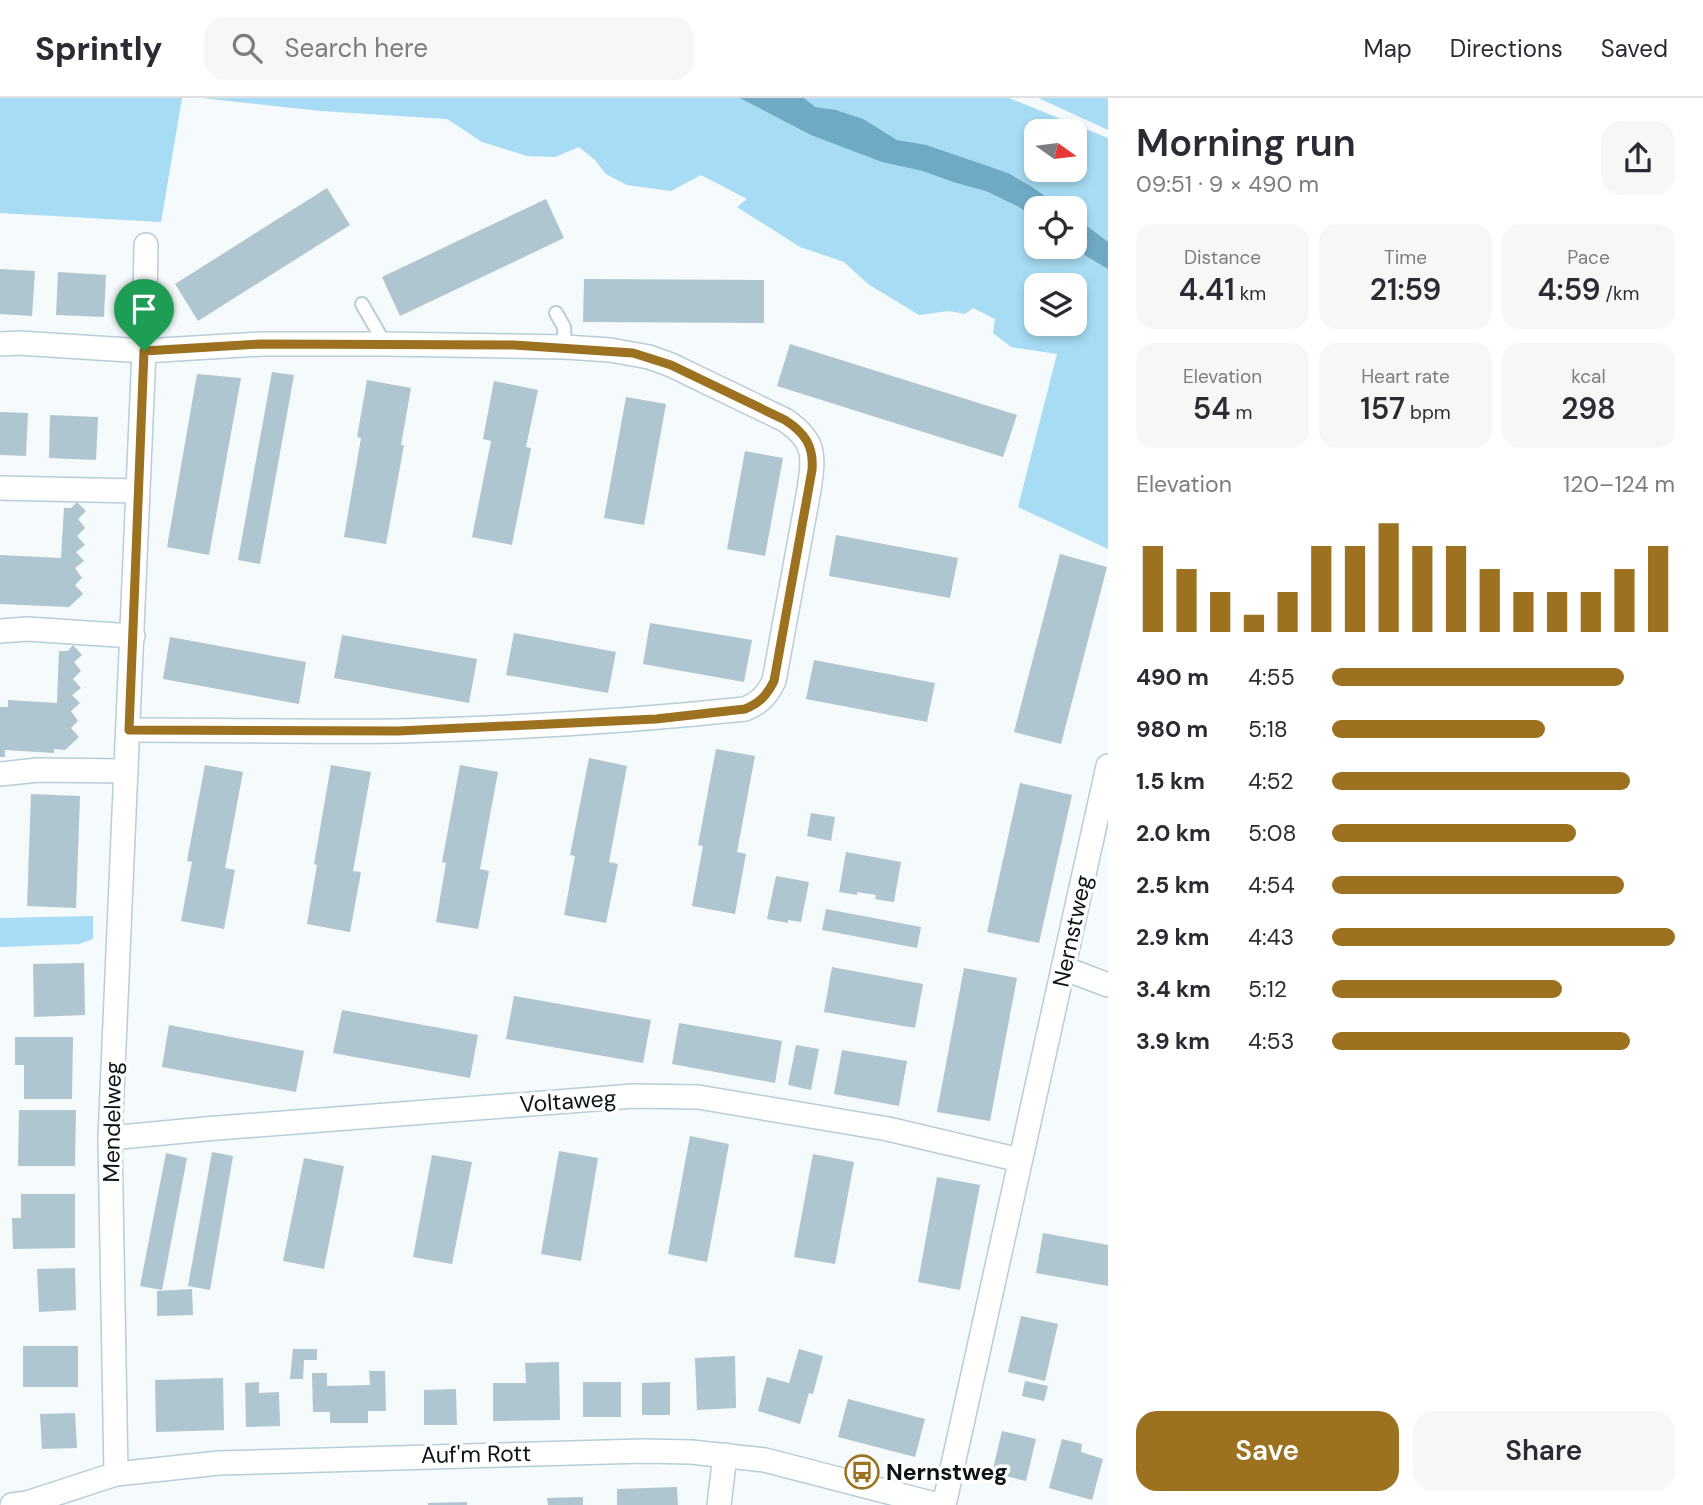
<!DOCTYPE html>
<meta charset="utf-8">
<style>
body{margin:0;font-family:"DM Sans",sans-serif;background:#f7f7f7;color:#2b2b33;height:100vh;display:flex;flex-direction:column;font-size:26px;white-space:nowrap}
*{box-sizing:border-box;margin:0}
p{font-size:23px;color:#7c7c81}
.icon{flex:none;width:38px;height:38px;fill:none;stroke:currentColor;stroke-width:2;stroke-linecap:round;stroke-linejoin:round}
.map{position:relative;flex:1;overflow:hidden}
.side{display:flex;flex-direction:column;background:#fff;width:595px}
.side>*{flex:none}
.needle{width:46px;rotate:104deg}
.controls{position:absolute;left:1024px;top:21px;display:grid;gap:14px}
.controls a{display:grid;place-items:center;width:63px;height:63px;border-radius:14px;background:#fff;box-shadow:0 4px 10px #0003;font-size:35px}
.pin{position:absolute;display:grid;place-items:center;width:60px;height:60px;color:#fff;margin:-72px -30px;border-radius:50% 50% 50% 0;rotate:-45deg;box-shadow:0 0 7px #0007}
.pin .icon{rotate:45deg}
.round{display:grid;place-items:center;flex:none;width:74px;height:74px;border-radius:21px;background:#f7f7f7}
.headline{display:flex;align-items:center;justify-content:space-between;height:119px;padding:0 28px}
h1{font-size:38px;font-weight:600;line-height:52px}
.figures{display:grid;grid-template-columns:repeat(3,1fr);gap:10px;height:119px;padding:7px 28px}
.figures div{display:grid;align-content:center;border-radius:18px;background:#f7f7f7;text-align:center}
.figures b{font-size:30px;font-weight:600}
.figures small{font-size:19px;font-weight:400}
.figures p{font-size:19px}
.chart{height:196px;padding:14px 28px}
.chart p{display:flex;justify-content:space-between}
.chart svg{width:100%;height:126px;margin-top:7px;stroke:#9c7120;stroke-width:6}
.primary-button{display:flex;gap:14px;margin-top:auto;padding:14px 28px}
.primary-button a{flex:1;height:80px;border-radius:21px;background:#9c7120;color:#fff;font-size:28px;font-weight:600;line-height:80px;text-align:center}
.primary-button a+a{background:#f7f7f7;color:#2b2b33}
ul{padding:0 28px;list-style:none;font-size:23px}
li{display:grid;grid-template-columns:112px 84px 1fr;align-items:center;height:52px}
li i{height:18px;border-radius:9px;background:#9c7120}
header{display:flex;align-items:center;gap:42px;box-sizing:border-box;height:98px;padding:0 35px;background:#fff;border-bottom:2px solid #e1e1e2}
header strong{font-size:33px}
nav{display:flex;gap:38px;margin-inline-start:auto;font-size:24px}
.search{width:490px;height:63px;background:#f7f7f7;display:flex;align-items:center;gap:18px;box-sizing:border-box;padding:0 24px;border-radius:21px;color:#7c7c81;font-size:26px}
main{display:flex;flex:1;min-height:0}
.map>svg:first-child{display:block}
.green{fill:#a7dcf4;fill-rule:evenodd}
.water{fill:#70a9c4}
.building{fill:#afc5cf}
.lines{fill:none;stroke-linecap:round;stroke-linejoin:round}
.lane-casing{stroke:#b7cdd8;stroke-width:16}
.street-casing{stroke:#b7cdd8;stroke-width:26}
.lane{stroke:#fff;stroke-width:12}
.street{stroke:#fff;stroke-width:23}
.route-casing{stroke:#fff;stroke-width:14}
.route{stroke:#9c7120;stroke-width:9}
.labels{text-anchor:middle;stroke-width:7;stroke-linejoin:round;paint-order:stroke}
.street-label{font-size:23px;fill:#0c1417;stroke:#fff}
.poi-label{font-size:23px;font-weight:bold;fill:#0c1417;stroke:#fff;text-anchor:start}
</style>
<header>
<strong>Sprintly</strong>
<div class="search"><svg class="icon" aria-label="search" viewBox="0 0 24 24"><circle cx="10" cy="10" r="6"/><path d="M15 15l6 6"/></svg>Search here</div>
<nav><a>Map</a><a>Directions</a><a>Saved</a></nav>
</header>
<main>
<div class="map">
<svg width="1108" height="1407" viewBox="0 0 1108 1407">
<rect width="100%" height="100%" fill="#f5fafc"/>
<g class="green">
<polygon points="0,0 182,0 161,124 0,115"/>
<path d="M202,0H1009L1108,40V451L1018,409L1057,256L1011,249L993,235L995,221L973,210L965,216L949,213L919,217L868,186L844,164L800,149L737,109L747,101L701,77L671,93L627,87L606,76L595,62L579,49L555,59L527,58L482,44L447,21L321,13ZM1036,33H1074V72H1036ZM1036,110H1074V149H1036ZM1036,187H1074V226H1036Z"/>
<polygon points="1038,0 1108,0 1108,32 1045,3"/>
<polygon points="93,818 93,841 79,846 0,849 0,820"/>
</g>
<g class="water">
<polygon points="740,0 804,0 815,9 836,12 863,21 897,42 926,47 1008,75 1032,89 1062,110 1036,110 1036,123 1021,110 986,93 953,84 923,73 882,64 811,37"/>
<polygon points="1075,119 1108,144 1108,171 1071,149 1074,149"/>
</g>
<g class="building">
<polygon points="327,90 350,127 198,223 175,186"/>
<polygon points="546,101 564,140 400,218 382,179"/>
<polygon points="0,171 35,173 32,218 0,216"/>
<polygon points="58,174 106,177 104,219 56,217"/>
<polygon points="584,181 764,182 764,225 583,224"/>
<polygon points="790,246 1017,317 1003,359 777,288"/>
<polygon points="272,274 294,277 260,466 238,462"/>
<polygon points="197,276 241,280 209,457 167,449"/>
<polygon points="367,282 411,290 401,347 404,347 386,446 344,439 361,340 357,339"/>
<polygon points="494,283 538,292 526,349 531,350 512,447 472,439 491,343 483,341"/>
<polygon points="626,299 666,306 644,427 604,420"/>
<polygon points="0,314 28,315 26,358 0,357"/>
<polygon points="50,317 98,319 96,362 49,360"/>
<polygon points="745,353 783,360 765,458 727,451"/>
<polygon points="77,404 86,413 78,421 85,430 77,438 85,447 76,454 84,463 75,470 82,480 75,487 83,496 69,509 0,506 0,457 61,460 64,410 71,410"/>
<polygon points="836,437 958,460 950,500 829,478"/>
<polygon points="1060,456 1107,469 1061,646 1014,634"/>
<polygon points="650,525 752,542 744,584 643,566"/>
<polygon points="514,535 616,554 608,595 506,577"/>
<polygon points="342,537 477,561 469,605 334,580"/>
<polygon points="170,539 306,564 299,606 163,581"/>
<polygon points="73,547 82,557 74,564 81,573 73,581 81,590 72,597 80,605 71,613 78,623 71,630 79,639 65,652 54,651 54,655 5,652 5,659 0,659 0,609 8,609 8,602 57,605 59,553 68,553"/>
<polygon points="814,562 935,585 927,624 806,601"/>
<polygon points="716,651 755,658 737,754 746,756 735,816 692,808 703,748 698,747"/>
<polygon points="589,660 627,668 609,764 618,766 606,825 564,817 575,758 570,757"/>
<polygon points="205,667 243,674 225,770 235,772 224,831 181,823 192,764 187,763"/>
<polygon points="331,667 371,674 353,773 361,774 350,834 307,826 317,767 314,766"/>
<polygon points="460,667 498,674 480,771 489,773 478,831 436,824 446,765 442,764"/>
<polygon points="1020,685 1072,697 1039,845 987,834"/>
<polygon points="31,696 80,698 76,810 27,808"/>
<polygon points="811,715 835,719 831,743 807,738"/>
<polygon points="846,754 901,764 894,804 875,801 876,797 857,794 857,797 839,794"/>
<polygon points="776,778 809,784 801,824 788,822 788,825 767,821"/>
<polygon points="826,811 921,829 917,850 822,832"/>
<polygon points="84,865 85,917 34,919 33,866"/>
<polygon points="832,869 923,886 915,930 824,914"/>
<polygon points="964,870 1017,880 990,1023 937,1014"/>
<polygon points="514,898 651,922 643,965 506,941"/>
<polygon points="342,912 478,937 470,980 333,955"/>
<polygon points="679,925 782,943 775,985 672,966"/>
<polygon points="169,927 304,953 296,994 162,969"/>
<polygon points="15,939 73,939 72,1001 24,1001 24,967 15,967"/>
<polygon points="796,947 819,951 811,992 788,987"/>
<polygon points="842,952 907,963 899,1008 834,996"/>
<polygon points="19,1012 76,1012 75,1068 18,1068"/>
<polygon points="690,1038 729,1046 707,1164 668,1156"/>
<polygon points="559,1053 598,1060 581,1163 541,1156"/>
<polygon points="212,1054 233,1058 210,1192 188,1188"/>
<polygon points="166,1055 187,1060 162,1192 140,1188"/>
<polygon points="813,1056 854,1064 835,1166 794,1159"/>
<polygon points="432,1057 472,1064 452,1166 413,1159"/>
<polygon points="304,1060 344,1068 324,1171 283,1163"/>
<polygon points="937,1079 980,1087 960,1192 918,1184"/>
<polygon points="21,1096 75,1096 75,1150 13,1151 12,1120 21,1120"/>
<polygon points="1043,1135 1108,1147 1108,1188 1036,1175"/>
<polygon points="75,1170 76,1212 39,1214 37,1171"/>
<polygon points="192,1191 193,1217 157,1218 157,1193"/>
<polygon points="1021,1218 1058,1226 1045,1283 1008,1274"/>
<rect x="23" y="1248" width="55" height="41"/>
<polygon points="293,1251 317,1251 317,1262 304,1262 303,1281 290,1281"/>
<polygon points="799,1251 823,1258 813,1296 809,1295 800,1326 758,1313 767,1279 789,1285"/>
<polygon points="735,1258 736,1310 697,1312 695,1260"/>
<polygon points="559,1264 560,1322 493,1323 493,1285 526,1285 525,1265"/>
<polygon points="369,1273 385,1273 386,1313 368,1313 368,1325 330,1325 330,1314 313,1314 312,1275 327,1275 327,1288 370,1287"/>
<polygon points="223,1280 224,1332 156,1334 155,1282"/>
<polygon points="1025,1283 1048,1288 1044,1303 1022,1298"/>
<polygon points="259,1284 259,1295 279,1294 280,1328 246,1329 245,1285"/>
<rect x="583" y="1284" width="38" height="35"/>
<polygon points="670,1284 670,1317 642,1317 642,1285"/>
<polygon points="456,1291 457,1327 424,1327 424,1292"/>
<polygon points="848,1301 925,1321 915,1359 838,1339"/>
<polygon points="75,1315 77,1350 42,1351 40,1316"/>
<polygon points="1002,1333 1036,1341 1026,1383 992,1375"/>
<polygon points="1062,1341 1082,1346 1081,1354 1103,1361 1092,1402 1049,1390"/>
<polygon points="677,1389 678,1407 617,1407 617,1391"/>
<polygon points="583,1399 583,1407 548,1407 547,1400"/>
<polygon points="467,1404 467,1407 428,1407 428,1405"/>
</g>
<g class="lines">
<defs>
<g id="lane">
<polyline points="362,206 385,246"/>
<polyline points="556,215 564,229 565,249"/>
</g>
<g id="street">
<path d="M0,246L19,245L144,253L261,246H385L565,249L610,252L649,259L671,267L785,322C816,343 814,357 809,392L774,583C767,597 760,605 745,611C631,623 516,630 400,633C310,634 219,632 129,632"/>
<polyline points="0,390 137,393"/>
<polyline points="0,533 27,531 133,538"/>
<polyline points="0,676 38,672 126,673"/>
<polyline points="1063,870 1108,887"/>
<polyline points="110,1040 205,1031 634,998 698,999 888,1031 1020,1062"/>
<polyline points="116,1376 110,1040 144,253 146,147"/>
<polyline points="12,1407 27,1405 116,1376 219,1365 643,1353 691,1354 765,1362 938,1407"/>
<polyline points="719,1407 725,1357"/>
<polyline points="944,1407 1108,668"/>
</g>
</defs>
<use href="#lane" class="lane-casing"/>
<use href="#street" class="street-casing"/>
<use href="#lane" class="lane"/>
<use href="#street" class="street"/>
</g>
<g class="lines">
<defs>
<path id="route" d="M261,246L514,247L633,255L671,267L785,322C805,335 814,348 812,372L774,583C767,597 760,605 745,611L656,621L398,633L129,632L144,253Z"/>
</defs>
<use href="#route" class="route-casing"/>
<use href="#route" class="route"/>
</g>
<defs>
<symbol id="bus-ring" viewBox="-11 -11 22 22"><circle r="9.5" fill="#fff" stroke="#9c7120" stroke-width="1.5"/><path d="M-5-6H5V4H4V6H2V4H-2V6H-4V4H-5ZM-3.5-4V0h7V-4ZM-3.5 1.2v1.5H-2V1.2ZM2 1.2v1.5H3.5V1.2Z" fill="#9c7120"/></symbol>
</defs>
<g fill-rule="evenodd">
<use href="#bus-ring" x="843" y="1355" width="38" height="38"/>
</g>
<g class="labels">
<g class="street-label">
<text transform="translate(1072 833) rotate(-78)" y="8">Nernstweg</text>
<text transform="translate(568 1003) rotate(-4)" y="8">Voltaweg</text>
<text transform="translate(112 1024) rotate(-89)" y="8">Mendelweg</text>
<text transform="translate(476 1356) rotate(-1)" y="8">Auf'm Rott</text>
</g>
<g class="poi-label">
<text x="886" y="1382">Nernstweg</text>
</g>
</g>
</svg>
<div class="controls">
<a><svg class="needle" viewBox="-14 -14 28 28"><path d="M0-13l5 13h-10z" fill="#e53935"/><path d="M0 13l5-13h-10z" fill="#7c7c81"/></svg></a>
<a><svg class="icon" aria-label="locate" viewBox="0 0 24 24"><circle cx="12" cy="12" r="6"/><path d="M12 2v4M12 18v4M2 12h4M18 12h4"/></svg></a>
<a><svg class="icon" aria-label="layers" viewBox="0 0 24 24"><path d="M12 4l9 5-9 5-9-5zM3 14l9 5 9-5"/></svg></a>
</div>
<div class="pin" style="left:144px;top:253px;background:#1e9e55"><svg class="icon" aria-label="arrive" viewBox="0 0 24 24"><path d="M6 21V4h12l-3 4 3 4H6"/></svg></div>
</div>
<section class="side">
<div class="headline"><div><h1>Morning run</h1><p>09:51 · 9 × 490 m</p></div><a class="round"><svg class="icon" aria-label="share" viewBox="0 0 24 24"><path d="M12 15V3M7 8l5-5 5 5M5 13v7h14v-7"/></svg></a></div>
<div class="figures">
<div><p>Distance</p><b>4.41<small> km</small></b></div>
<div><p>Time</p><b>21:59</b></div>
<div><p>Pace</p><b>4:59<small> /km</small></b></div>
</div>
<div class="figures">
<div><p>Elevation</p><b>54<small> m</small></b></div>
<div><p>Heart rate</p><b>157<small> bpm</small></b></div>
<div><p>kcal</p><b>298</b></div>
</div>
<div class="chart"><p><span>Elevation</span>120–124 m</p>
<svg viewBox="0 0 160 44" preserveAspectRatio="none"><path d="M5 44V14M15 44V22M25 44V30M35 44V38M45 44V30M55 44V14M65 44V14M75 44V6M85 44V14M95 44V14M105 44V22M115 44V30M125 44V30M135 44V30M145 44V22M155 44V14"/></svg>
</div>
<ul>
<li><b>490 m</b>4:55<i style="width:85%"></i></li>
<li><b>980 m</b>5:18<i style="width:62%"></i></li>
<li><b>1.5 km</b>4:52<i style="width:87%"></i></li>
<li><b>2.0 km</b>5:08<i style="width:71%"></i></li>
<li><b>2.5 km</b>4:54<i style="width:85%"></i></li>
<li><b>2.9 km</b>4:43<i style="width:100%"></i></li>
<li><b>3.4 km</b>5:12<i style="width:67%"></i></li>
<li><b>3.9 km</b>4:53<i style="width:87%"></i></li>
</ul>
<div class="primary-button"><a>Save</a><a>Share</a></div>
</section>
</main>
